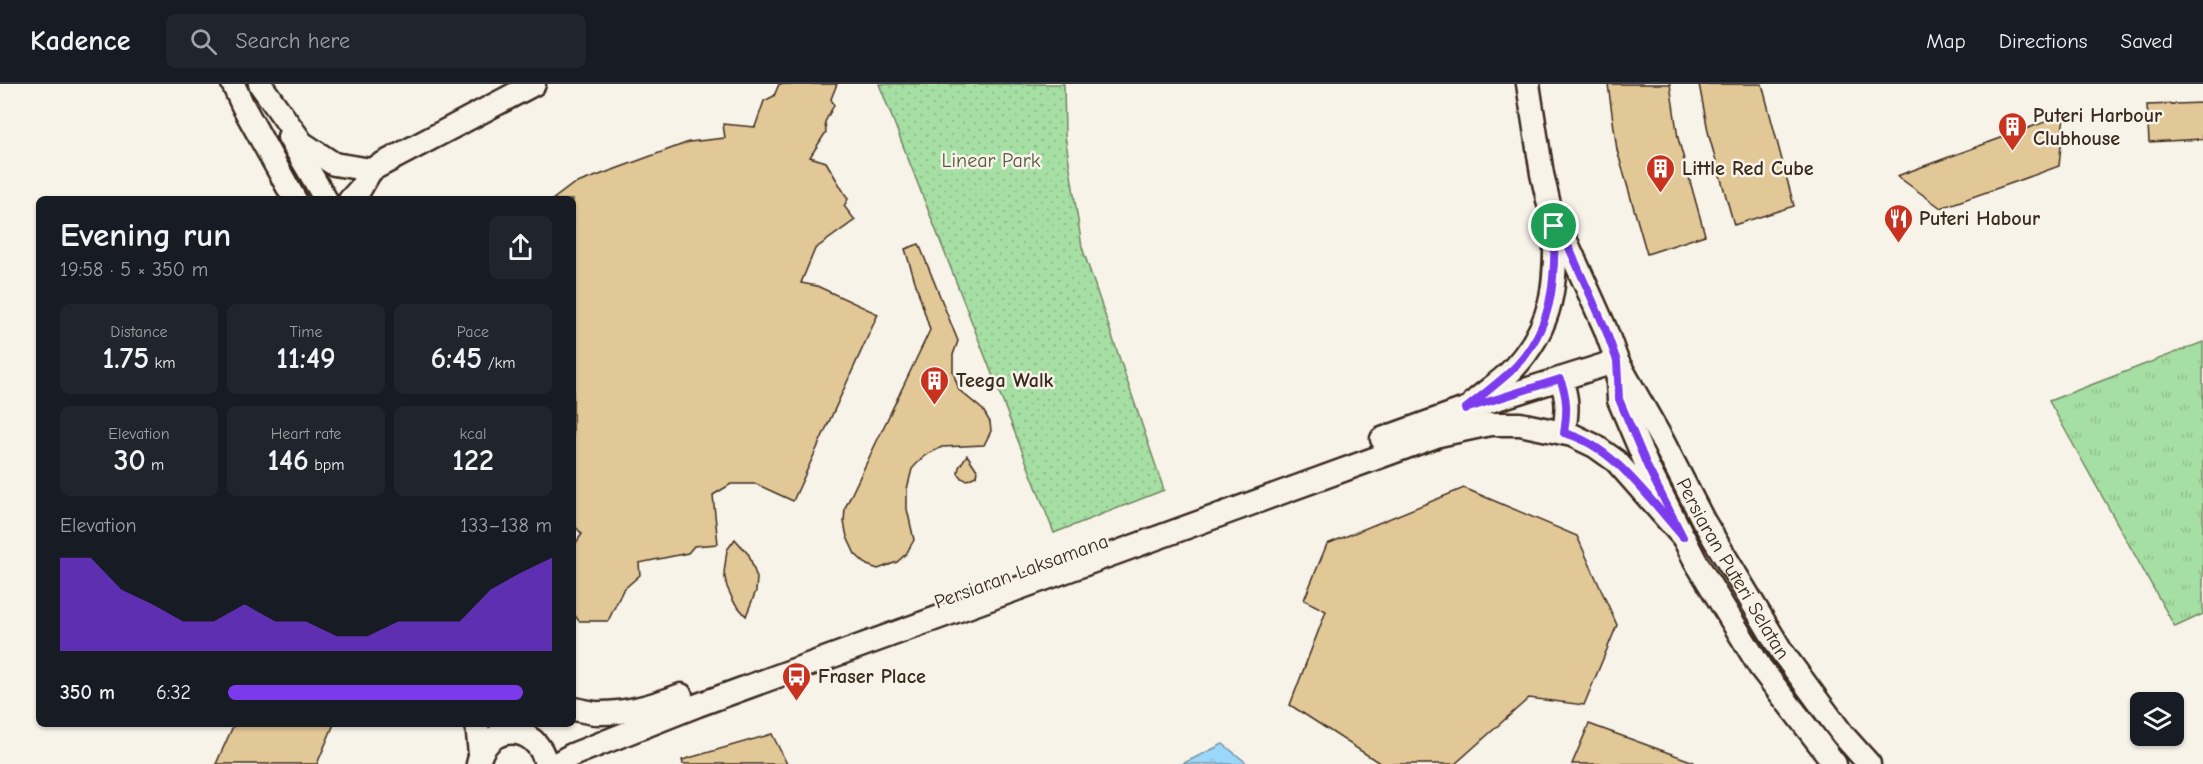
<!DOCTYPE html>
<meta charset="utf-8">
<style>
body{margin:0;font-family:"Comic Neue",sans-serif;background:#20242c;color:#f1f3f6;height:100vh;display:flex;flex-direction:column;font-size:22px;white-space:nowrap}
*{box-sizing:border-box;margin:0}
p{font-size:20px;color:#9ea1a6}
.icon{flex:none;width:33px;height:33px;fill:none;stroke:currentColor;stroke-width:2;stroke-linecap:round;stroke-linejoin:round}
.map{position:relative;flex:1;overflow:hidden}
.sheet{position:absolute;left:36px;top:112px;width:540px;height:531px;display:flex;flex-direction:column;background:#171b24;border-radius:9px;box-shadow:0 2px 4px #0004}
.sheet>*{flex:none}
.controls{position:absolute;left:2130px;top:608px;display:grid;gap:12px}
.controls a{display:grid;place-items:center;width:54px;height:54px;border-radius:9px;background:#171b24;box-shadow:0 2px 4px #0004;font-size:30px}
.pin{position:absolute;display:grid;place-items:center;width:51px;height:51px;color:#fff;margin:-26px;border:3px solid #fff;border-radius:50%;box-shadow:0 2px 6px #0007}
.round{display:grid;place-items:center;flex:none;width:63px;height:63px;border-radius:9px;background:#20242c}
.overview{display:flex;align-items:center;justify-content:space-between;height:102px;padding:0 24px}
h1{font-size:33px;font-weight:600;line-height:45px}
.figures{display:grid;grid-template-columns:repeat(3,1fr);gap:9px;height:102px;padding:6px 24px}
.figures div{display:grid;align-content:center;border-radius:9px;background:#20242c;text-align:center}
.figures b{font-size:30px;font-weight:600}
.figures small{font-size:16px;font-weight:400}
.figures p{font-size:16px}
.chart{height:168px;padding:12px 24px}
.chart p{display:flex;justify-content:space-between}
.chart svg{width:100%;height:108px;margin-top:6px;fill:#7c3aed;opacity:.7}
ul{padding:0 24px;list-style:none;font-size:20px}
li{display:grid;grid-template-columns:96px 72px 1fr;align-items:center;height:45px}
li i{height:15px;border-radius:8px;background:#7c3aed}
header{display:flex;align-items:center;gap:36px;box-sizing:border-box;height:84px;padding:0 30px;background:#171b24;border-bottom:2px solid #363941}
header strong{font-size:28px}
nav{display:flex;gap:33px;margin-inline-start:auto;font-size:21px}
.search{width:420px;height:54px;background:#20242c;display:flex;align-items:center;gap:15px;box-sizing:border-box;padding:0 21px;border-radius:9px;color:#9ea1a6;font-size:22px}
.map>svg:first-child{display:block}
.grass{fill:url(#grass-tufts);stroke:#708460;stroke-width:1.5}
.park{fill:url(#park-dots);stroke:#708460;stroke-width:1.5}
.water{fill:url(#water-ripples);stroke:#7492a3;stroke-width:1.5}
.building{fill:#e2c797;stroke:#3b2a1e;stroke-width:1.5}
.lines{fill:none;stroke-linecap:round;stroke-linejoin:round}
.minor-casing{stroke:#3b2a1e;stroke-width:27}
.minor{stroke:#f7f3e8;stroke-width:22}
.route-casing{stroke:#fff;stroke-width:12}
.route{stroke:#7c3aed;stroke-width:8}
.labels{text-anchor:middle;stroke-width:5;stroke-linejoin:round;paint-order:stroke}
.poi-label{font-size:20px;font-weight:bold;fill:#3b2a1e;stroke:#f7f3e8;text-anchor:start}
.park-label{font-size:20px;fill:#56573f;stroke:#f7f3e8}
.street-label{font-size:20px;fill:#3b2a1e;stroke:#f7f3e8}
</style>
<header>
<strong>Kadence</strong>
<div class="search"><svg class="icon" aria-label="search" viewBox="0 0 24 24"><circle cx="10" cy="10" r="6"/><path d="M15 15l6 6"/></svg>Search here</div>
<nav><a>Map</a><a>Directions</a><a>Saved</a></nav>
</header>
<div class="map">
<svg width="2203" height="680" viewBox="0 0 2203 680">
<defs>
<pattern id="grass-tufts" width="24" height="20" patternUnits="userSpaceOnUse" patternTransform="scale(1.5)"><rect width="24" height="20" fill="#a6dfa3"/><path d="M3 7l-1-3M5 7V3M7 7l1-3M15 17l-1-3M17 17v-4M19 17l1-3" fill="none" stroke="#90c08c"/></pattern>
<pattern id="park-dots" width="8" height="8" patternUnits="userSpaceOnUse" patternTransform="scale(1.5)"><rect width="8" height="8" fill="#a6dfa3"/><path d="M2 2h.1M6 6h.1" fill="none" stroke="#90c08c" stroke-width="1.8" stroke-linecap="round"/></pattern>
<pattern id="water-ripples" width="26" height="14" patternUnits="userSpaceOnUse" patternTransform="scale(1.5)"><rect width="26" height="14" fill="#9ad7fb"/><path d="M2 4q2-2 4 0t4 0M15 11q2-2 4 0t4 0" fill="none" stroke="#86b9d7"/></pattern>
</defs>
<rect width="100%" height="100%" fill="#f7f3e8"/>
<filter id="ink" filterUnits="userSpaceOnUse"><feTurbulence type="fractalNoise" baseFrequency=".0167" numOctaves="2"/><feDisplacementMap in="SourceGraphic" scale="12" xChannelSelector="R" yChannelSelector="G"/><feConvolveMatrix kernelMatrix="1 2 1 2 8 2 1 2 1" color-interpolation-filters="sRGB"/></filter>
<g filter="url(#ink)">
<polygon class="grass" points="2203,258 2203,530 2175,543 2049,317"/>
<polygon class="park" points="879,0 1064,0 1065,51 1082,163 1164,406 1054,449"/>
<polygon class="water" points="1223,660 1248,680 1182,680"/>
<g class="building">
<polygon points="779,0 837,0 831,15 834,21 825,38 826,48 810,73 826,78 848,115 844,122 855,136 815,165 801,199 817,202 878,230 793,417 756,400 731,400 713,411 718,460 694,462 688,469 639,479 640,491 623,506 608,537 579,537 573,529 573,463 582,450 573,440 573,116 552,116 572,101 689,58 725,54 723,40 755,43 764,17 774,12"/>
<polygon points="1608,0 1670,0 1678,54 1705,151 1647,170 1617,66"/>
<polygon points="1699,0 1762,0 1794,122 1734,141 1709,52"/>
<polygon points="2203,19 2203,55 2149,58 2147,21"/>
<polygon points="2064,31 2059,82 2018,97 1941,124 1897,92"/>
<polygon points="919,160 958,257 953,271 953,288 959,306 983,326 990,338 991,347 984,361 942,363 924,372 912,385 907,405 907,425 914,456 906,470 897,478 878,485 867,481 855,470 847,453 844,438 845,424 930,246 905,165"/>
<polygon points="967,371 977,386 976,392 967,396 961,394 958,389 959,383"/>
<polygon points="1464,404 1577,452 1617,541 1584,621 1529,614 1455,680 1381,680 1290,621 1326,527 1304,516 1327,460"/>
<polygon points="735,455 749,471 757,494 756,507 746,532 734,518 727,503 724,489 727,466"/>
<polygon points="234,640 334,640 317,680 216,680"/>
<polygon points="1589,640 1694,678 1694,680 1572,680"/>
<polygon points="772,650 787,680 683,680 682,676"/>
</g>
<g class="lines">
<defs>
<g id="minor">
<polyline points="233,0 243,22 295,116"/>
<polyline points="260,0 302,59 334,80 371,86 534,0"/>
<path id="s1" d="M1528,0L1542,90L1554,142L1566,157L1605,244L1617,277L1662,356L1703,436L1782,568L1843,651L1869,680"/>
<polyline points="289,53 326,116"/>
<polyline points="350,116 360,105 371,86"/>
<polyline points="1617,281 1619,316 1648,384 1696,478 1760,583 1835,680"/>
<path d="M1560,295C1569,314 1567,329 1564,349"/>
<path d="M1474,318C1486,307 1502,297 1513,285C1554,241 1556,200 1555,143"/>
<polyline points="1382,355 1465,325 1617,277"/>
<path d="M573,625C582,626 592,630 601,629C629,629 655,621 681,611"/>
<polyline points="477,640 480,670"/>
<path d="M478,680C486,638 537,638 546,680"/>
<polyline points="556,680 572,671 698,621 1401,365 1439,351 1490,340 1520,340 1572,351 1595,362 1616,377 1683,453"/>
</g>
</defs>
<use href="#minor" class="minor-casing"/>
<use href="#minor" class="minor"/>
</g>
</g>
<g class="lines" filter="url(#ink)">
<defs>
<path id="route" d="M1554,142L1566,157L1605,244L1617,277L1619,315L1648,384L1683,453C1650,416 1613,361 1564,349C1567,329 1568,314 1560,295L1465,325C1481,312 1497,300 1511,287C1553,246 1556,197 1554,142Z"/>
</defs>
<use href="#route" class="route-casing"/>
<use href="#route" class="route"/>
</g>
<defs>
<symbol id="building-pin" viewBox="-11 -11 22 30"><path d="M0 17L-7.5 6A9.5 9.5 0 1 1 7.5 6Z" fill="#c8321e" stroke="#f7f3e8"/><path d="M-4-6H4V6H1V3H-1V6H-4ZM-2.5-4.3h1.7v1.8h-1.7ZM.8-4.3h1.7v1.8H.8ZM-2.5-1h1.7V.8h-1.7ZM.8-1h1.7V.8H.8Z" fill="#fff"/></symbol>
<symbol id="restaurant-pin" viewBox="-11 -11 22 30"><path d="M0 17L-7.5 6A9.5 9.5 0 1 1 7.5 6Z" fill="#c8321e" stroke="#f7f3e8"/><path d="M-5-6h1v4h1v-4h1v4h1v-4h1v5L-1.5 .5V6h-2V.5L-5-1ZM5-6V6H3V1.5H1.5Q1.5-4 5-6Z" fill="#fff"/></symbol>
<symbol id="bus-pin" viewBox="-11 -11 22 30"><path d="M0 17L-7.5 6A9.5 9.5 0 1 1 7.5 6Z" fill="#c8321e" stroke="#f7f3e8"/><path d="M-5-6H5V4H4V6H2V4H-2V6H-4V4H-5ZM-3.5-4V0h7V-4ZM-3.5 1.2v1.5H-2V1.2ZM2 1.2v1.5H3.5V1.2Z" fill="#fff"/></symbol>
</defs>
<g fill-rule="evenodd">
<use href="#building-pin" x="1996" y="26" width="33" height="45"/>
<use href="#building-pin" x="1644" y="68" width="33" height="45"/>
<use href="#restaurant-pin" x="1882" y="118" width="33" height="45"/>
<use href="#building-pin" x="918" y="280" width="33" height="45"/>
<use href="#bus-pin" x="780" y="576" width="33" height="45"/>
</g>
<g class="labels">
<g class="poi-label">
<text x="2033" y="38">Puteri Harbour<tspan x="2033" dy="23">Clubhouse</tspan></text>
<text x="1682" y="91">Little Red Cube</text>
<text x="1919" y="141">Puteri Habour</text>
<text x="956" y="303">Teega Walk</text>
<text x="818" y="599">Fraser Place</text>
</g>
<g class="park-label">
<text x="991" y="83">Linear Park</text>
</g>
<g class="street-label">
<text dy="7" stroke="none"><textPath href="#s1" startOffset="532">Persiaran Puteri Selatan</textPath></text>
<text transform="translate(1021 487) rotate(-20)" y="7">Persiaran Laksamana</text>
</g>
</g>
</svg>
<div class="controls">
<a><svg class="icon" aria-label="layers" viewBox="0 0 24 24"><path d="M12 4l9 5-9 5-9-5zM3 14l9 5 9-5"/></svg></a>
</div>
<div class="pin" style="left:1554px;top:142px;background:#1e9e55"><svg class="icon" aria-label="arrive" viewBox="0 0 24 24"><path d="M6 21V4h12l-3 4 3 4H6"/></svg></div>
<section class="sheet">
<div class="overview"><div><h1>Evening run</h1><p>19:58 · 5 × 350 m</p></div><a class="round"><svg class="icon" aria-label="share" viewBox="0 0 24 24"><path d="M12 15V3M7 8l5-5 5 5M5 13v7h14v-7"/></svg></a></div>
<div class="figures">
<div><p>Distance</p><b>1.75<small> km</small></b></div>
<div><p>Time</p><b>11:49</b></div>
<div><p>Pace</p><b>6:45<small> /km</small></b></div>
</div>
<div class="figures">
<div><p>Elevation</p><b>30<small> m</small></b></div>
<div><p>Heart rate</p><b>146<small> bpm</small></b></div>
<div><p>kcal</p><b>122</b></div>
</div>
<div class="chart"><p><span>Elevation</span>133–138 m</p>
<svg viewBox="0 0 160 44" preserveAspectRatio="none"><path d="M0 44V6L10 6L20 19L30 25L40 32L50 32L60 25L70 32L80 32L90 38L100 38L110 32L120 32L130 32L140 19L150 12L160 6V44z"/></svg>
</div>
<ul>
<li><b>350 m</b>6:32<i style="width:91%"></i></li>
</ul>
</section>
</div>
